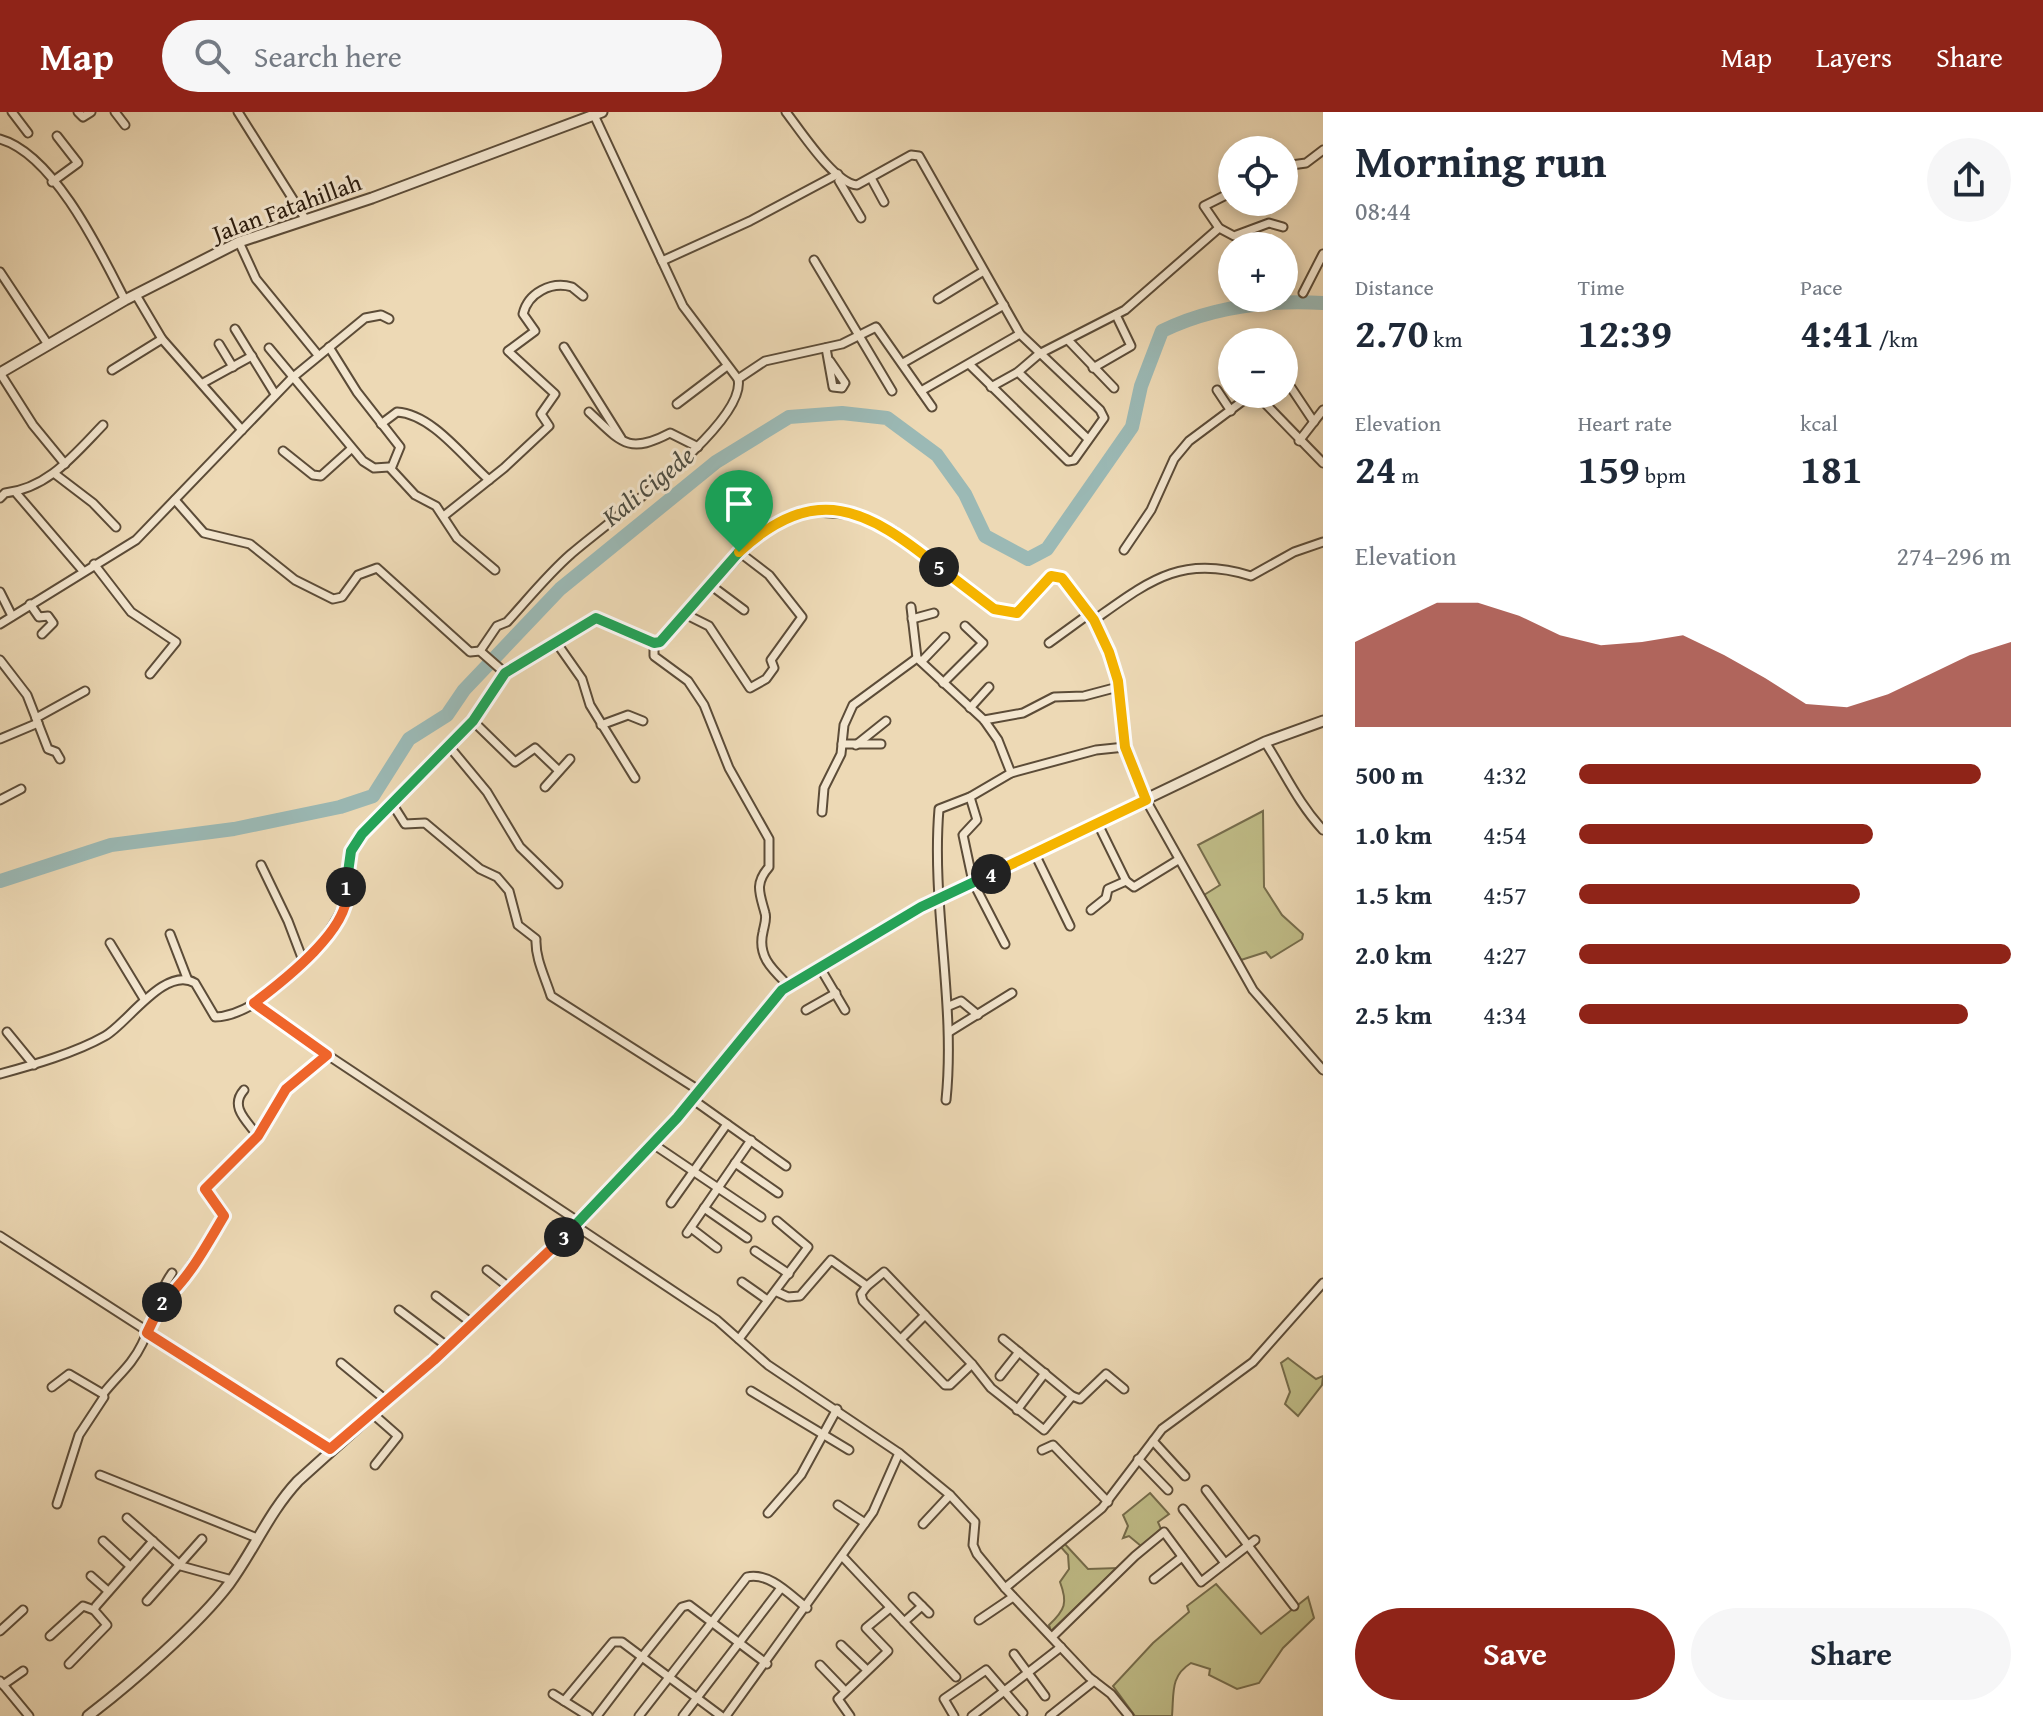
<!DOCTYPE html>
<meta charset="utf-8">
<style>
body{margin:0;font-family:"Gentium Book Plus",serif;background:#f6f6f7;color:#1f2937;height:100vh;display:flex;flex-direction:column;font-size:30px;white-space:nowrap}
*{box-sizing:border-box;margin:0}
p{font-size:26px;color:#747a83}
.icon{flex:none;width:44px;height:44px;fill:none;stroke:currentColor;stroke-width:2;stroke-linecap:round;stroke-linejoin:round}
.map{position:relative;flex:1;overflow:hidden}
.panel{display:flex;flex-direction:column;background:#fff;width:720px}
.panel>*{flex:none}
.fabs{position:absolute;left:1218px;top:24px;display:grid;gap:16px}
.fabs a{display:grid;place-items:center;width:80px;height:80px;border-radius:50%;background:#fff;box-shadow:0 4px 12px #0003;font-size:40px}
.pin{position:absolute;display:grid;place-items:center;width:68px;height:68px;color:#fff;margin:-82px -34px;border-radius:50% 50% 50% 0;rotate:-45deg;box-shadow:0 0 8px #0007}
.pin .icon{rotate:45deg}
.km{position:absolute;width:40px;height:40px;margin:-20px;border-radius:50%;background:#222;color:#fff;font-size:22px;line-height:40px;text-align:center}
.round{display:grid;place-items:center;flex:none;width:84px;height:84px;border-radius:42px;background:#f6f6f7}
.headline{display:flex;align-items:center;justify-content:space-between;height:136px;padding:0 32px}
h1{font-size:44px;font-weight:600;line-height:60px}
.figures{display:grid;grid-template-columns:repeat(3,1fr);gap:12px;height:136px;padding:8px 32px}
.figures div{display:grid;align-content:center}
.figures b{font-size:40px;font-weight:600}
.figures small{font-size:22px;font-weight:400}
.figures p{font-size:22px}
.chart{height:224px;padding:16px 32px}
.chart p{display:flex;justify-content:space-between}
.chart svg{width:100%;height:144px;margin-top:8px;fill:#8f2418;opacity:.7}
.cta{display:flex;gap:16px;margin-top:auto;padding:16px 32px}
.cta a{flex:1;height:92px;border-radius:48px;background:#8f2418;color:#fff;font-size:32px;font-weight:600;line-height:92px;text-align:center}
.cta a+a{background:#f6f6f7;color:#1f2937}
ul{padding:0 32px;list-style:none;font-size:26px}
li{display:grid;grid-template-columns:128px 96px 1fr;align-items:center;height:60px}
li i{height:20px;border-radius:10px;background:#8f2418}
header{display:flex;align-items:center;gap:48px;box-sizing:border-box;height:112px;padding:0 40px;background:#8f2418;color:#fff}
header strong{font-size:38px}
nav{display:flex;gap:44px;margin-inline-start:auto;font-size:28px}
.search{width:560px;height:72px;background:#f6f6f7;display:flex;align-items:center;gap:20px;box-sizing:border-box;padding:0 28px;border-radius:44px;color:#747a83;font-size:30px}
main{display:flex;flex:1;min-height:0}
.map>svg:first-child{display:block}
.green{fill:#c0bd88;stroke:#766d4c;stroke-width:2}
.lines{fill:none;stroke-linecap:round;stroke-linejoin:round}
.river{stroke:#9bb9b5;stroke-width:14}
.minor-casing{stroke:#5c4c38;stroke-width:11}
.tertiary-casing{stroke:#5c4c38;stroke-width:13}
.minor{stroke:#f3e6cf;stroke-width:7}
.tertiary{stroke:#f3e6cf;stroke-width:9}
.split-1-casing{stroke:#fff;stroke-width:16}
.split-2-casing{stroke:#fff;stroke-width:16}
.split-3-casing{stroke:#fff;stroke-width:16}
.split-4-casing{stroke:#fff;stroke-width:16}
.split-5-casing{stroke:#fff;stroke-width:16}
.split-6-casing{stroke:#fff;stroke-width:16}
.split-1{stroke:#22a559;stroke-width:10}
.split-2{stroke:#f0652b;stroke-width:10}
.split-3{stroke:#f0652b;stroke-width:10}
.split-4{stroke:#22a559;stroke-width:10}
.split-5{stroke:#f5b400;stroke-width:10}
.split-6{stroke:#f5b400;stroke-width:10}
.labels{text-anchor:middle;stroke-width:6;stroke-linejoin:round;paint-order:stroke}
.street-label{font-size:24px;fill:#2c1d0f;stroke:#f3e6cf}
.water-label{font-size:26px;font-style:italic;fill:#4d4c41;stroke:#f3e6cf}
</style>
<header>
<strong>Map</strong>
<div class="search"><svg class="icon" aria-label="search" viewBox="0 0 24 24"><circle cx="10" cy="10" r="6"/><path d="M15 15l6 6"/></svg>Search here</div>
<nav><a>Map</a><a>Layers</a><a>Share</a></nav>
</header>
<main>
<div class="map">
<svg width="1323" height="1604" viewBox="0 0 1323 1604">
<rect width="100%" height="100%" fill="#edd9b5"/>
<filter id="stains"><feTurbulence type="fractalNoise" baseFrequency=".0025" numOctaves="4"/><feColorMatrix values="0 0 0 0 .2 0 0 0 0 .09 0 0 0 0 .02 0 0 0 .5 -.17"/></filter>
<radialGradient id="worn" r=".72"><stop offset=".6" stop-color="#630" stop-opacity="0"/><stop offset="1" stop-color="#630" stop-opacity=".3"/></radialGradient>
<g class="green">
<polygon points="1263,699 1264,775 1282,803 1303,822 1302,827 1271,846 1266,840 1241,848 1204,783 1220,773 1198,733"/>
<polygon points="1288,1246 1316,1267 1323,1264 1322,1273 1298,1304 1285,1292 1290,1280 1281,1251"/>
<polygon points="1150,1381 1169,1402 1158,1410 1161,1417 1141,1434 1129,1424 1123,1426 1128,1414 1123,1403"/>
<path d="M1063,1430L1088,1457L1117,1456L1051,1519L1049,1513C1065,1498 1068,1491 1060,1470L1069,1457L1068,1443L1059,1433Z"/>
<path d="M1216,1472L1261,1522L1308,1485L1314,1506L1283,1536L1259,1571L1237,1577L1209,1563L1210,1557L1191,1551C1170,1564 1174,1581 1172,1604H1135L1113,1574L1153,1531L1189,1500L1187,1494Z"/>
</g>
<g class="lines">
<path class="river" d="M0,769L111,733L234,717L340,695L373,684L409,627L447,603L464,578L560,477L716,350L789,305L842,301L887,306L937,343L965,382L985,424L1028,447L1047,437L1132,315L1141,274L1162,219C1213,194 1268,188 1323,191"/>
<defs>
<g id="minor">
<polyline points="12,0 28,21"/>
<polyline points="78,0 83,5 91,0"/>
<polyline points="115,0 125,13"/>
<polyline points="238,0 306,108"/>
<path d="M786,0C800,18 835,72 857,73L911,43L919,44L1020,222L1100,298L1104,306L1074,348L1068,349L970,253"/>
<polyline points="594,3 683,194 738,267 765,249 842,232 876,215 932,295"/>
<path d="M0,27C54,42 101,141 125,188"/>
<polyline points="1284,54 1306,51 1323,38"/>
<polyline points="871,66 884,90"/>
<polyline points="839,69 861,106"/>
<polyline points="52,70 78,51 57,24"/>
<polyline points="1232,80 1204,94 1219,116 1234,124 1269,111 1283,115"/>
<polyline points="239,130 256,167 318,243"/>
<polyline points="814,148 892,279"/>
<polyline points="662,149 750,109 838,62"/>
<polyline points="0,160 47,231"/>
<polyline points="1303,181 1323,142"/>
<polyline points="136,183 162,227 242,318"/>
<polyline points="938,187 982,160"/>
<polyline points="235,217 275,282"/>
<polyline points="1068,228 1114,276"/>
<polyline points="219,232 233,255"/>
<polyline points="329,235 357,280 400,335 391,357 415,383 436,394 457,426 495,458"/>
<polyline points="564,235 621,326"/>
<polyline points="269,236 363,349 374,356 389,355"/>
<polyline points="826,236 833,275 842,276 845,271 830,249"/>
<polyline points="903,251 1004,193"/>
<polyline points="1093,256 1131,234 1116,203"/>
<polyline points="112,258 162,227"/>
<polyline points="1018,260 1088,327"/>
<polyline points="0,261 33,313 65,352"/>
<polyline points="1284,265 1314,310"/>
<polyline points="203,271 252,244"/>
<polyline points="991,275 1018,260 1039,242 1125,198 1219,116"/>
<polyline points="1217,278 1231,299"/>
<polyline points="921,279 1020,222"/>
<polyline points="1256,282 1323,351"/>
<polyline points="677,292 727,254"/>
<path d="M589,300C621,330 628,343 670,321L698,335"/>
<path d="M381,312L397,300C432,302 464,346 489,368"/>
<polyline points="1299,329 1323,298"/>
<polyline points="283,339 313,363 321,364 351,337"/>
<polyline points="55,362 93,391 116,415"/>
<polyline points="17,382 83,459"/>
<path d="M0,386L5,381C48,376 73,344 103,313"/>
<polyline points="175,388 204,421 250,432 295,468 333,487 342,485 358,463 377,456 470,540 480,539 505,561"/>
<path d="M445,403L504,356L549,314L541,302L555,282L508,239L535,219L523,202C528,181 551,169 572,175L583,184"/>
<polyline points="1124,438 1151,398 1174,347 1189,329 1252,282"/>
<polyline points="94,452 131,500 176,530 150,562"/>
<polyline points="709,472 744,498"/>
<polyline points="0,480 12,504"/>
<polyline points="30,492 39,505 48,504 53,511 42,522"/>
<polyline points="911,495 917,546"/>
<polyline points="685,502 709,514 750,576 766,567 774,556 771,548 802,505 769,463 739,440"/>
<polyline points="912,507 934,501"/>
<path d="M1094,508C1149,469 1181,442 1251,464L1294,440L1323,430"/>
<polyline points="0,512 136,428 292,266 365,206 381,203 389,207"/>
<polyline points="556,530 582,567 590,593 635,666"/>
<path d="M654,531V544L688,569L704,593L729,656L769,727V755C754,772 760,782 765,801C767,807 764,814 763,820C757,845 773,858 789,874"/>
<polyline points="1049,531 1089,502"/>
<path d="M480,539L497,514L507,510C528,487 548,462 571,442C605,412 748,311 738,267"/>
<polyline points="0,548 27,583 48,637 56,640 60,647"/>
<polyline points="923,548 945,525"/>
<polyline points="943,571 983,531 965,514"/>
<polyline points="970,596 989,575"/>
<polyline points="36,606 85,579"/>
<polyline points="984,608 1023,601 1054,585 1084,584 1118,575"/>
<polyline points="473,609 515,650 535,636 557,657"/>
<polyline points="601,613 628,603 643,609"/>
<polyline points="0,627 38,611"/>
<path d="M1265,630C1285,661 1298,691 1323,718"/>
<polyline points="842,632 881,632"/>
<polyline points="448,633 487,680 520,735 558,772"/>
<polyline points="856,633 886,609"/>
<polyline points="545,675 570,647"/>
<polyline points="970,685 977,708 963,723 973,770 1005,832"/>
<polyline points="0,688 21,677"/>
<path d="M393,693L405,712L425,711L480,757L497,765L509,779L518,813L536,827C535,846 545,865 551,884L700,979"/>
<polyline points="822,700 824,676 841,642 844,613 853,593 917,546 984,608 998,628 1011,661 1096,638 1125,635"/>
<polyline points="1097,710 1126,769 1134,775 1178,748"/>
<polyline points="1034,740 1070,814"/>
<polyline points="261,753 288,809 304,851"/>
<polyline points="1091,798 1106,786 1108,777 1126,769"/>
<polyline points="170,822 187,866"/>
<polyline points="110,831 144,887"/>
<polyline points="819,854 845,898"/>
<polyline points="254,891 296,922 579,1110"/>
<polyline points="949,894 961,889 978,903"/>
<polyline points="806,898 836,881"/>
<polyline points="7,920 34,953"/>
<polyline points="949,920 1012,881"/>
<path d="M0,962C33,953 75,941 105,924C127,912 165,853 195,871L215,905C263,904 332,829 346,787C351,772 344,754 354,732L473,609L505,561L596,506L654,531L660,530L761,420L802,399L860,403L894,419L994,497L1017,501L1051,464L1062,466L1094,508L1109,540L1118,569L1125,635L1146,688L1253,878L1323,958"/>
<path d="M244,978C229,995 247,1009 258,1024"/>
<polyline points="692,987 786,1054"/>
<path d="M946,988C956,891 931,794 939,697L970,685L1011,661"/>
<polyline points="653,1032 761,1105"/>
<polyline points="735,1051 778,1081"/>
<polyline points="671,1091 727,1012"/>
<polyline points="704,1096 747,1126"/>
<polyline points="576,1114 717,1208 768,1253 899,1341 950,1383 975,1410 973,1433 977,1442 1005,1476 1089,1565 1111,1582 1129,1604"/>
<polyline points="691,1116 717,1136"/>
<polyline points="687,1121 751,1028"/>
<polyline points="0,1124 330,1337"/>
<polyline points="755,1139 789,1162"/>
<polyline points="487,1158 511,1177"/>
<polyline points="742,1170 766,1187"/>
<polyline points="867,1174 861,1182 863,1189 945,1273 950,1273 972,1252 991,1276 1044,1318 1072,1284 1003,1227"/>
<polyline points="777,1180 788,1185 800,1184 831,1148 867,1174 884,1160 972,1252"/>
<polyline points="436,1184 473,1212"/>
<polyline points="158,1192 174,1179 224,1104 205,1077 258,1024 286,977 327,943"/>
<polyline points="399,1198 448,1235"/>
<polyline points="739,1227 808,1135 777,1109"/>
<polyline points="901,1227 925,1203"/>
<polyline points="341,1251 387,1289"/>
<polyline points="1000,1264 1019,1240"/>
<path d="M52,1275L69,1262L103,1282C117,1264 132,1253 142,1232C154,1208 157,1182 172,1161"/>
<polyline points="751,1279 849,1338"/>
<polyline points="1072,1284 1080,1287 1106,1262 1124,1277"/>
<polyline points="1017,1298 1045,1261"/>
<polyline points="373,1302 398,1324 375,1353"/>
<polyline points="1153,1329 1185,1364"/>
<polyline points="1042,1338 1053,1333 1108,1390"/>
<polyline points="1138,1347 1168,1378"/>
<polyline points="100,1363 257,1426"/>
<polyline points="1206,1378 1294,1494"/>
<polyline points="57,1392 79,1323 104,1285 103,1282"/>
<polyline points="838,1393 865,1411"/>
<polyline points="1183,1397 1225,1451"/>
<polyline points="768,1401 801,1363 837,1297"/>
<polyline points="127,1406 181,1454 232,1468"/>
<polyline points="923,1412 950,1383"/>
<polyline points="103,1429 130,1454"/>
<polyline points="842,1444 956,1565"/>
<polyline points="91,1464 108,1479"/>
<polyline points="1154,1467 1182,1445"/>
<polyline points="1005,1476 1102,1396 1162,1317 1253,1250 1323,1171"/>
<polyline points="913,1485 929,1501"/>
<polyline points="147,1489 202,1427"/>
<polyline points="979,1508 1013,1485"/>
<polyline points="904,1510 922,1494"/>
<polyline points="0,1519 23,1498"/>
<polyline points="50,1524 83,1494 94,1498"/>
<polyline points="1052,1525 1135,1444 1164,1420 1201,1470 1255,1428"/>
<polyline points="841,1533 867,1558"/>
<polyline points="1014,1542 1045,1584"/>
<polyline points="69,1552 107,1513 94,1498 96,1494 153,1429"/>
<polyline points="820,1553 845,1579"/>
<polyline points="0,1569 29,1604"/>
<polyline points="3,1573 23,1559"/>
<polyline points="553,1582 588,1604"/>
<polyline points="564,1589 613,1530 622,1530 642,1545 597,1604"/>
<path d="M639,1604L747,1465C770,1460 790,1483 807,1496"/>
<polyline points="683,1604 781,1476"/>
<polyline points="721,1604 642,1545 682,1495 689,1493 767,1552"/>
<polyline points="726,1604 873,1400 899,1341"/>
<polyline points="850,1604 838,1587 888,1539 866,1516 890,1496"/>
<polyline points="954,1604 944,1587 986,1558 1023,1601"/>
<polyline points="972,1604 1061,1535"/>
<polyline points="1050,1604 1094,1569"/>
</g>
<g id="tertiary">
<polyline points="0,261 125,188 239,130 372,86 602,0"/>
<path d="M88,1604C130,1572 198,1513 229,1472C254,1438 269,1400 298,1369L511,1177L576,1114L677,1006L782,878L921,795L1265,630L1323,609"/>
</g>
</defs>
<use href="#minor" class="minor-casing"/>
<use href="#tertiary" class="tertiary-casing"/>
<use href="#minor" class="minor"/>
<use href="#tertiary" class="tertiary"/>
</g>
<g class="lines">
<defs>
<polyline id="split-1" points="346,775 351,739 362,722 473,609 505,561 596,506 654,531 660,530 739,440"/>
<path id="split-2" d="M162,1190C189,1167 206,1134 224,1104L205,1077L258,1024L286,977L327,943L254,891C282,870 355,814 346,775"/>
<polyline id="split-3" points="162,1190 147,1221 330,1337 434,1248 564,1125"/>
<polyline id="split-4" points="564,1125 677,1006 782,878 921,795 991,762"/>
<polyline id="split-5" points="939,455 994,497 1017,501 1051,464 1062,466 1094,508 1109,540 1118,569 1125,635 1146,688 991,762"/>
<path id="split-6" d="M739,440C816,369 867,397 939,455"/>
</defs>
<use href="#split-1" class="split-1-casing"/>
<use href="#split-2" class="split-2-casing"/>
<use href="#split-3" class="split-3-casing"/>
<use href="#split-4" class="split-4-casing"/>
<use href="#split-5" class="split-5-casing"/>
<use href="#split-6" class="split-6-casing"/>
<use href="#split-1" class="split-1"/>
<use href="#split-2" class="split-2"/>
<use href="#split-3" class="split-3"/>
<use href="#split-4" class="split-4"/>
<use href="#split-5" class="split-5"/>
<use href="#split-6" class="split-6"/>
</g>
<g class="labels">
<g class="street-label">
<text transform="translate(287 96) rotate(-20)" y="8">Jalan Fatahillah</text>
</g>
<g class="water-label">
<text transform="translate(648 374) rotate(-39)" y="9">Kali Cigede</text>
</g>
</g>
<rect width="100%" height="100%" filter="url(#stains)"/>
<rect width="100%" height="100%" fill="url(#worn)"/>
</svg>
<div class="fabs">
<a><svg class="icon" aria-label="locate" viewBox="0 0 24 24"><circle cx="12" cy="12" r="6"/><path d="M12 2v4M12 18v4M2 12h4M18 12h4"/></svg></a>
<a>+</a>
<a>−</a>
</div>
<div class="pin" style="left:739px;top:440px;background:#1e9e55"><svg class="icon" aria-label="arrive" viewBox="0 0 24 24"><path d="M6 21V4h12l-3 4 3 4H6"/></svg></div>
<b class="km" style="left:346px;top:775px">1</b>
<b class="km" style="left:162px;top:1190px">2</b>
<b class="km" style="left:564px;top:1125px">3</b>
<b class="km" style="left:991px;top:762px">4</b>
<b class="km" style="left:939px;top:455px">5</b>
</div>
<section class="panel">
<div class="headline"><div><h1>Morning run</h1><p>08:44</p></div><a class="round"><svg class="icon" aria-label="share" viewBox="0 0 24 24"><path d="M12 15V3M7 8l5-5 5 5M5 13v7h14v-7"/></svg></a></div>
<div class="figures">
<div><p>Distance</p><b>2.70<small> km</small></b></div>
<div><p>Time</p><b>12:39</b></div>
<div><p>Pace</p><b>4:41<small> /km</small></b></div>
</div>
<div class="figures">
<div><p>Elevation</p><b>24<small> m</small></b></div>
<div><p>Heart rate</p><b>159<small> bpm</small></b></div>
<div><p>kcal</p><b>181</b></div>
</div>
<div class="chart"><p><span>Elevation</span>274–296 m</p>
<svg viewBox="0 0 160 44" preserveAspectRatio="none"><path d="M0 44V18L10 12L20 6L30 6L40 10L50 16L60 19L70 18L80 16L90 22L100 29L110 37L120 38L130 34L140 28L150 22L160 18V44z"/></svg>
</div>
<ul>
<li><b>500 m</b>4:32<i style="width:93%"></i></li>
<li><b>1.0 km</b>4:54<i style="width:68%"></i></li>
<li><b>1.5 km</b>4:57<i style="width:65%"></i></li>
<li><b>2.0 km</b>4:27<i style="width:100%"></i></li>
<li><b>2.5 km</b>4:34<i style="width:90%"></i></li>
</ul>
<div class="cta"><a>Save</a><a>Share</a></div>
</section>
</main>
